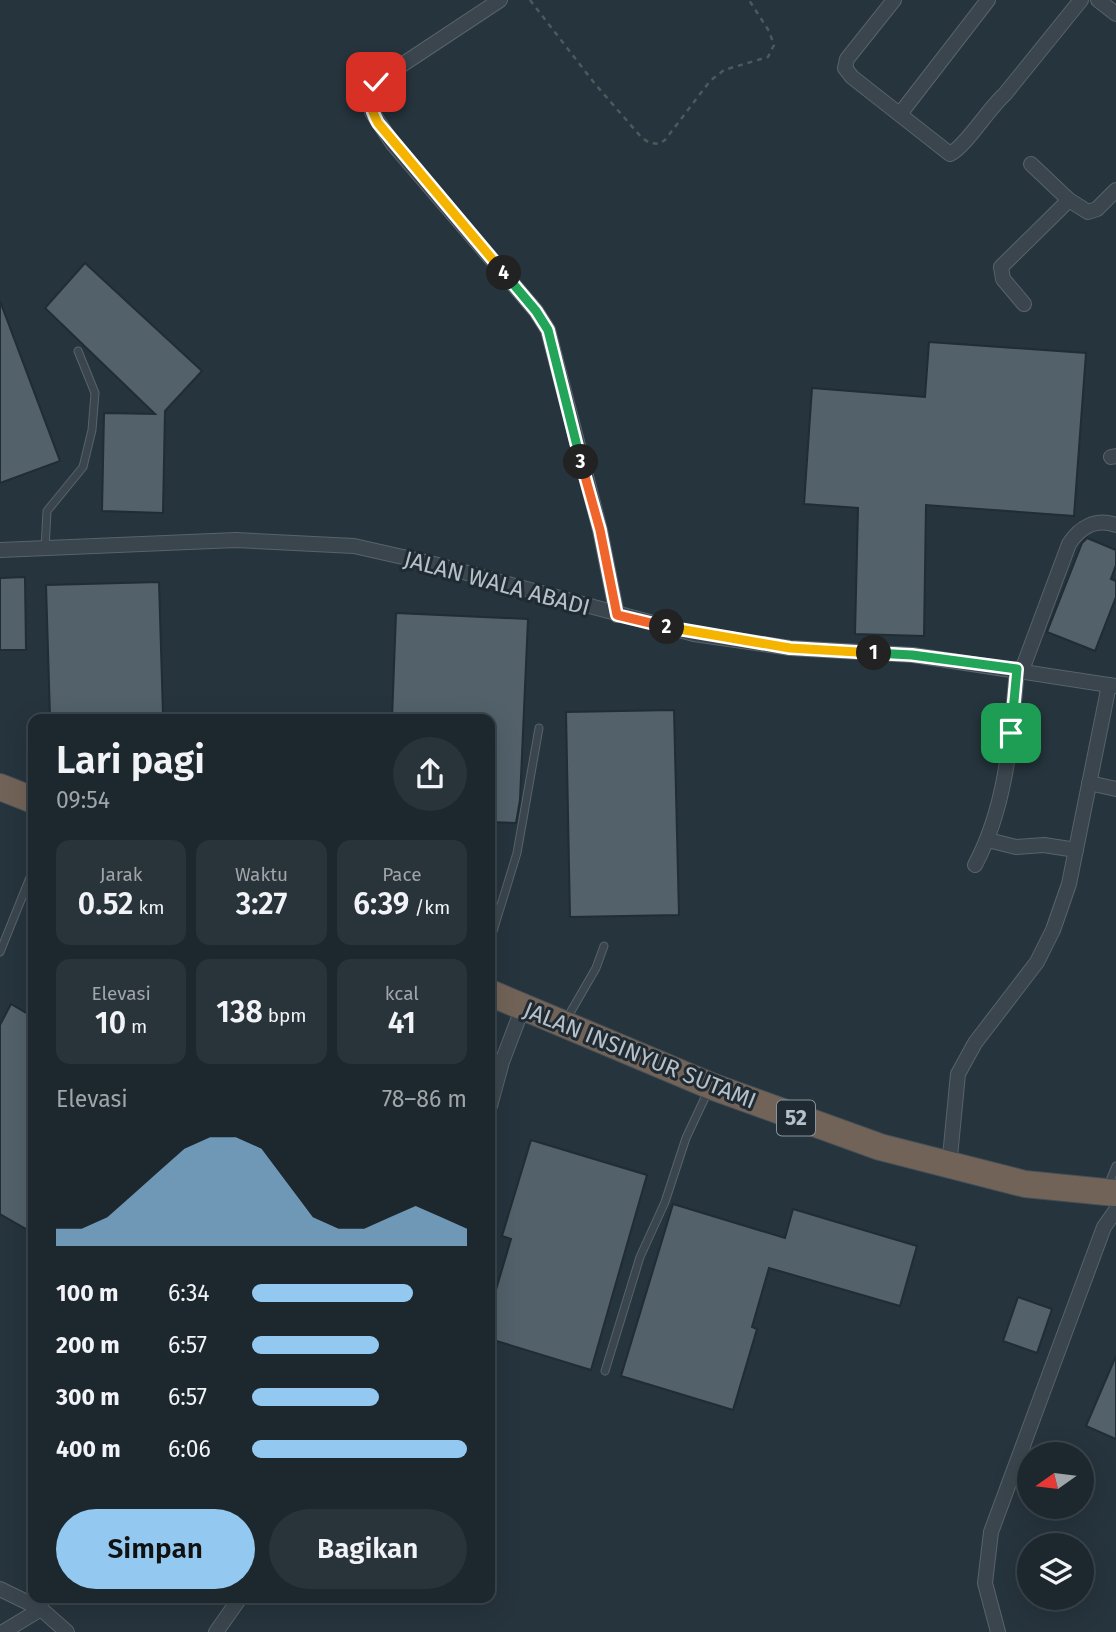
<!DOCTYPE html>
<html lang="id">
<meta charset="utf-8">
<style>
body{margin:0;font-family:"Fira Sans",sans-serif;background:#29333a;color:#f1f3f6;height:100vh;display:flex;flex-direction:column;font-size:26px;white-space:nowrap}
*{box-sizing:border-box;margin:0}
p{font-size:23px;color:#a0a5aa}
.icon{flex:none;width:38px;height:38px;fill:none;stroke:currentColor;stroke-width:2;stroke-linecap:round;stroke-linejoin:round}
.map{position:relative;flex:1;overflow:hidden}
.side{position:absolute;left:28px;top:714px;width:467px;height:889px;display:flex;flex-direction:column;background:#1c272e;border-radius:14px;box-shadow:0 7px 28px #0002,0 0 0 2px #3a444a}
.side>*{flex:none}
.needle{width:46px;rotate:256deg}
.tools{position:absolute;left:1017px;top:1442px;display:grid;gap:14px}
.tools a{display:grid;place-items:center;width:77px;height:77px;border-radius:50%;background:#1c272e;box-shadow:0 7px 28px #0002,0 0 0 2px #3a444a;font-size:35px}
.pin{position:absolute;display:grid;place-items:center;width:60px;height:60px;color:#fff;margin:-30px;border-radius:14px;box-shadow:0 4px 10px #0006}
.km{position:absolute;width:35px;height:35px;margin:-18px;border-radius:50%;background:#222;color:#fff;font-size:19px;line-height:35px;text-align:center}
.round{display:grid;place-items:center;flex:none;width:74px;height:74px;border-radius:37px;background:#29333a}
.headline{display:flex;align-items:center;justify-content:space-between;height:119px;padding:0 28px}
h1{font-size:38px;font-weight:600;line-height:52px}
.stats{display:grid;grid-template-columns:repeat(3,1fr);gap:10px;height:119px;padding:7px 28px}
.stats div{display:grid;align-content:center;border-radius:14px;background:#29333a;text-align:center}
.stats b{font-size:30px;font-weight:600}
.stats small{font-size:19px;font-weight:400}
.stats p{font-size:19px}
.chart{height:196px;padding:14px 28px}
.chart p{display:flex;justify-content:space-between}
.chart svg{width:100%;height:126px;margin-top:7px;fill:#93c8f0;opacity:.7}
.primary-button{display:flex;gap:14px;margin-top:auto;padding:14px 28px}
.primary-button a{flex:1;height:80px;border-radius:42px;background:#93c8f0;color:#111;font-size:28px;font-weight:600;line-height:80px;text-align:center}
.primary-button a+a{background:#29333a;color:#f1f3f6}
ul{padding:0 28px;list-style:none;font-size:23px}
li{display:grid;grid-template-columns:112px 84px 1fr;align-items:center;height:52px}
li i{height:18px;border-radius:9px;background:#93c8f0}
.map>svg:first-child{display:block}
.building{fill:#52616a;stroke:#212c34;stroke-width:2}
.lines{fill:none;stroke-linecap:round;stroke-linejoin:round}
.lane-casing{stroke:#58636b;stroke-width:9}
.street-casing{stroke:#58636b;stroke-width:16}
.highway-casing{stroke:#455058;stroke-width:28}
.path{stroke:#485c5b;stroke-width:2.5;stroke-dasharray:5 5;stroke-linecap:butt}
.lane{stroke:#3a454d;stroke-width:7}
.street{stroke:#3a454d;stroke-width:14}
.highway{stroke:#726358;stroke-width:26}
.split-1-casing{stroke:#fff;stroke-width:14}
.split-2-casing{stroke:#fff;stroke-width:14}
.split-3-casing{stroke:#fff;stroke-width:14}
.split-4-casing{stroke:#fff;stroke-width:14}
.split-5-casing{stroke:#fff;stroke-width:14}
.split-1{stroke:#22a559;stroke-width:9}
.split-2{stroke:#f5b400;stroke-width:9}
.split-3{stroke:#f0652b;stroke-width:9}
.split-4{stroke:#22a559;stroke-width:9}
.split-5{stroke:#f5b400;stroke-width:9}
.labels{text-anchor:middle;stroke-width:6;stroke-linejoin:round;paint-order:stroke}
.shield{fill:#1f2a32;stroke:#89939b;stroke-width:2}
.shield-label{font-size:21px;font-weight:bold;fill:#b6c0c8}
.street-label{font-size:23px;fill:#b6c0c8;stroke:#1f2a32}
</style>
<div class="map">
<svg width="1116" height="1632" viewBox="0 0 1116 1632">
<rect width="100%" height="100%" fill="#26343d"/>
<g class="building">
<polygon points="85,263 202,371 165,411 163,513 102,511 104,413 155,414 45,308"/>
<polygon points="0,301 60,461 0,483"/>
<polygon points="929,342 1086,353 1074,516 926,505 924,636 855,634 858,508 804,504 812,388 925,397"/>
<polygon points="1087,538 1116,550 1116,565 1111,579 1116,581 1116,597 1095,651 1047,632 1082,543"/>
<polygon points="25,577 26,650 0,650 0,578"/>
<polygon points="159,582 163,714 50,717 46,585"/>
<polygon points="396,613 528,619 520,800 516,823 490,822 490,719 392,719"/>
<polygon points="674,710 679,915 570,917 566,712"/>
<polygon points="11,1004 33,1017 33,1233 0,1214 0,1025"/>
<polygon points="531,1140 647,1175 591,1370 490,1339 490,1310 511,1239 502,1236"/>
<polygon points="673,1204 785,1238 793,1209 917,1246 900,1306 769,1268 752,1327 757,1329 733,1410 621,1376"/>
<polygon points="1018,1297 1052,1309 1037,1353 1003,1341"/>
<polygon points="1116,1356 1116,1439 1086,1426"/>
</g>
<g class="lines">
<defs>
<g id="lane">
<polyline points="45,549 47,511 83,467 92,430 95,393 78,351"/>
<polyline points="490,941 517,853 539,728"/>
<polyline points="0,952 33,870"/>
<polyline points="566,1020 596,968 604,946"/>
<polyline points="1107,1188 1116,1166"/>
<polyline points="605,1371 640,1257 665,1202 686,1138 709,1089"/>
</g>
<g id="street">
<polyline points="500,0 376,82 369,96 372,112 393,144 536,311 548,330 600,530 617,615"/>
<path d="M894,0L847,59L845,68L852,77L950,154C966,146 988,109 1005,94L1081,0"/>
<polyline points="1098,0 1116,14"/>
<polyline points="900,114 988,0"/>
<polyline points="1031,164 1069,200 1088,212 1097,209 1116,190"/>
<polyline points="1024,304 1003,279 1001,267 1069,200"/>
<polyline points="1111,457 1116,456"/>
<polyline points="0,550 236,540 354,546 434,564 694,634 790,648 913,655 1116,686"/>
<path d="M1022,670L1069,544C1080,527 1096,518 1116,525"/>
<polyline points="1089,783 1116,789"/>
<polyline points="988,840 1016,847 1044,845 1076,850"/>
<path d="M975,865C1007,805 1011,736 1017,669"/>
<polyline points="490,1106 502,1062 523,1007"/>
<polyline points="949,1167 958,1074 975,1043 1037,962 1053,930 1069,884 1109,685"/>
<polyline points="0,1589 41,1609 67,1632"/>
<polyline points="3,1632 41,1609"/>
<polyline points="216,1632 240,1598"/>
<polyline points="998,1632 985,1583 991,1532 1104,1227 1116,1210"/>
</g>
<g id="highway">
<polyline points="0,787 33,800"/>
<polyline points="490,993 711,1086 880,1147 1025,1184 1116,1193"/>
</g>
</defs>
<use href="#lane" class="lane-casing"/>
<use href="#street" class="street-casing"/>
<use href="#highway" class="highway-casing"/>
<polyline class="path" points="530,0 595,84 642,138 650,143 659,144 665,140 710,81 724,70 768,57 774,45 769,31 749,0"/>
<use href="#lane" class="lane"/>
<use href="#street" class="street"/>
<use href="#highway" class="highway"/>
</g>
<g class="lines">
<defs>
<polyline id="split-1" points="874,653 912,655 1017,669 1011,733"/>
<polyline id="split-2" points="667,627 790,648 874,653"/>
<polyline id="split-3" points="581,462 600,530 617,615 667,627"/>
<polyline id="split-4" points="504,273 536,311 548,330 581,462"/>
<path id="split-5" d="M376,82C367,97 370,108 378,123L504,273"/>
</defs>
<use href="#split-1" class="split-1-casing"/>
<use href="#split-2" class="split-2-casing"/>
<use href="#split-3" class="split-3-casing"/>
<use href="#split-4" class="split-4-casing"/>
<use href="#split-5" class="split-5-casing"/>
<use href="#split-1" class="split-1"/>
<use href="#split-2" class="split-2"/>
<use href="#split-3" class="split-3"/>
<use href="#split-4" class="split-4"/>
<use href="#split-5" class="split-5"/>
</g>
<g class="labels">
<rect class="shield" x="777" y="1100.5" width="38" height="35" rx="5"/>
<g class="shield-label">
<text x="796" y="1125">52</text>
</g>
<g class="street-label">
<text transform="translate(497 583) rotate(15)" y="8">JALAN WALA ABADI</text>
<text transform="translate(640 1055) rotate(22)" y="8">JALAN INSINYUR SUTAMI</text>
</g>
</g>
</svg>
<div class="tools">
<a><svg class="needle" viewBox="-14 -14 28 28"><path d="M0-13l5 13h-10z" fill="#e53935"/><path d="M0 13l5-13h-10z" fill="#a0a5aa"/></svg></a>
<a><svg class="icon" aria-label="layers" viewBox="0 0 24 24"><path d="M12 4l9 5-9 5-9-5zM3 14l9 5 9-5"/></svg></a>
</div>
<div class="pin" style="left:1011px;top:733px;background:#1e9e55"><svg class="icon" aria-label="arrive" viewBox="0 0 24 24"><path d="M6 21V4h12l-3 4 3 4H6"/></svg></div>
<div class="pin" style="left:376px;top:82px;background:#d93025"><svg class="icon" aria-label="check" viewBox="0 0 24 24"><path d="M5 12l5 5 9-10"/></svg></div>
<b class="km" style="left:874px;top:653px">1</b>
<b class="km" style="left:667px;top:627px">2</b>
<b class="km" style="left:581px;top:462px">3</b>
<b class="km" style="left:504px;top:273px">4</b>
<section class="side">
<div class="headline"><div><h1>Lari pagi</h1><p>09:54</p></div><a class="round"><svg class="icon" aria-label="share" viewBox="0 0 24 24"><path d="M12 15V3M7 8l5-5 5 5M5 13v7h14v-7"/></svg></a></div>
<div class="stats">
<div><p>Jarak</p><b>0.52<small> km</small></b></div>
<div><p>Waktu</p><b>3:27</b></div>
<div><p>Pace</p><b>6:39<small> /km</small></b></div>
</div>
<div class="stats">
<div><p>Elevasi</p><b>10<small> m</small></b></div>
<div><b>138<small> bpm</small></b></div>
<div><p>kcal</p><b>41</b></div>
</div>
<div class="chart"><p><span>Elevasi</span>78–86 m</p>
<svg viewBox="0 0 160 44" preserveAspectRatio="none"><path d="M0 44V38L10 38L20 34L30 26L40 18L50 10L60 6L70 6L80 10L90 22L100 34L110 38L120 38L130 34L140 30L150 34L160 38V44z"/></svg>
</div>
<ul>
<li><b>100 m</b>6:34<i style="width:75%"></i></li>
<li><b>200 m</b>6:57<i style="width:59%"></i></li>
<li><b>300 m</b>6:57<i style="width:59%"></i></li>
<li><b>400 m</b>6:06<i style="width:100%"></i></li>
</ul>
<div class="primary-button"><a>Simpan</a><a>Bagikan</a></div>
</section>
</div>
